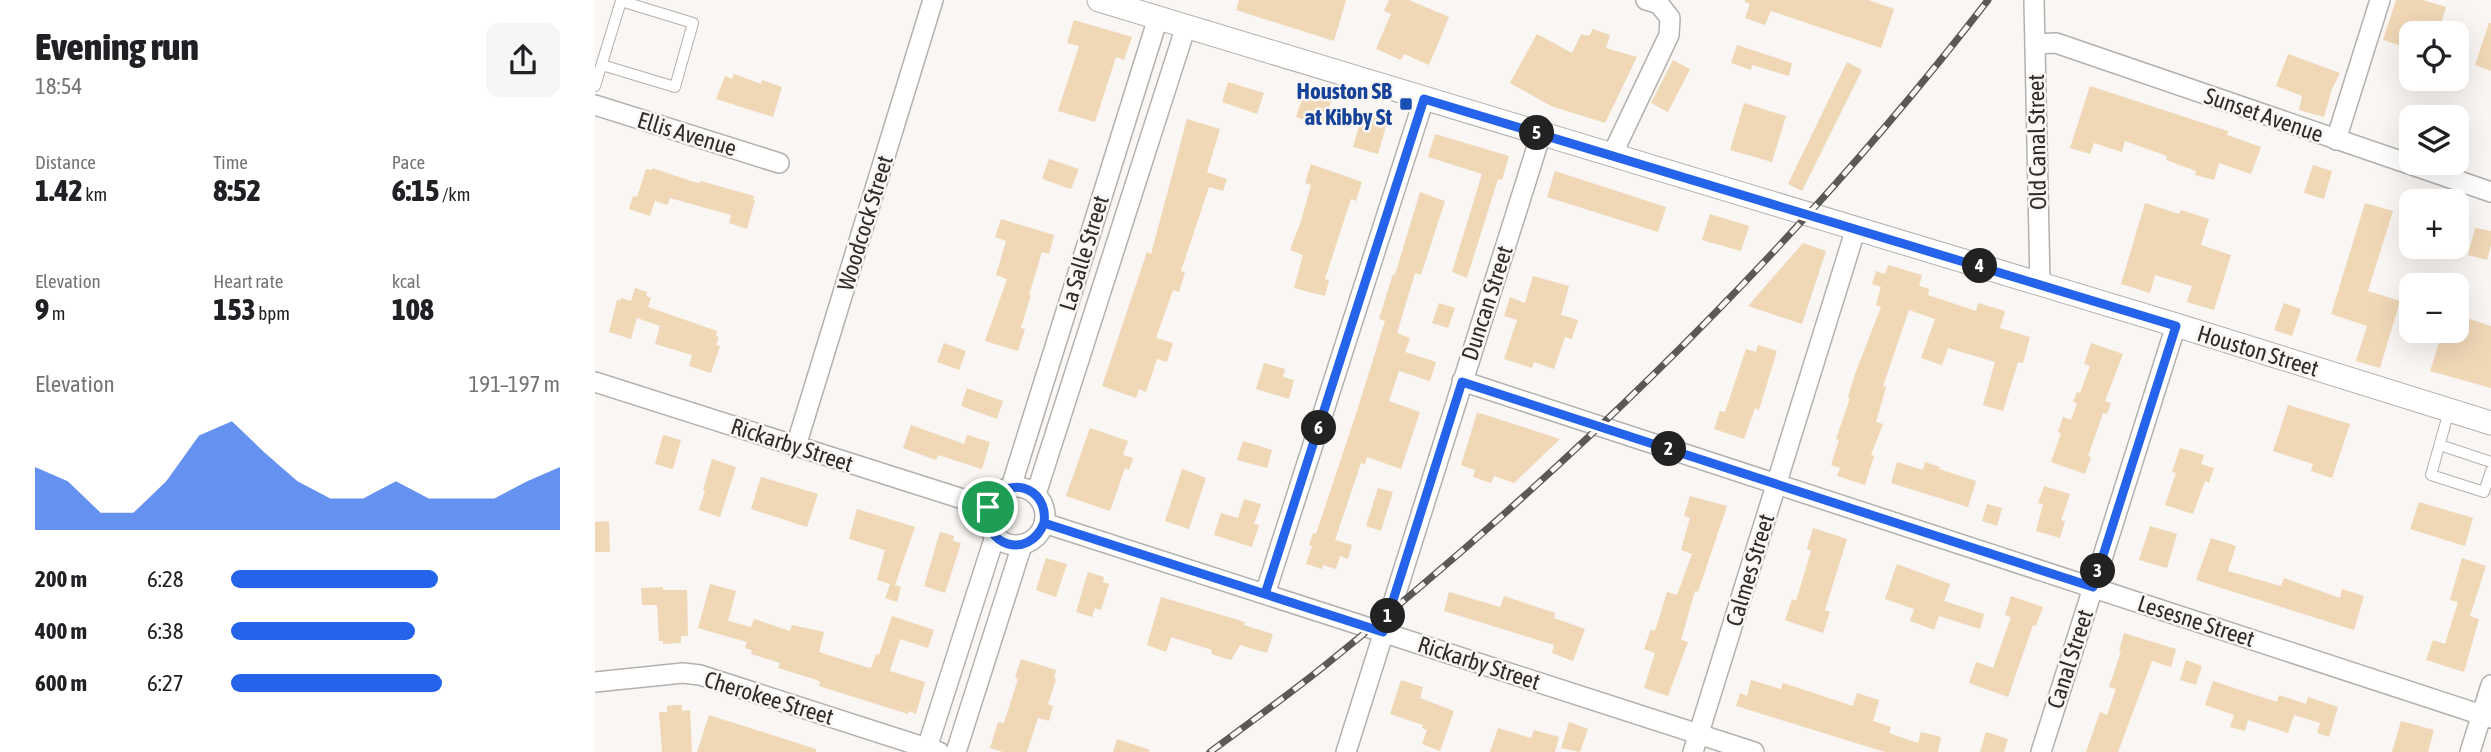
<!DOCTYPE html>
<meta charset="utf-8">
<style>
body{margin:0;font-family:"Asap Condensed",sans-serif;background:#f6f6f6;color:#202124;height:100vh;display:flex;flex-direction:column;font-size:26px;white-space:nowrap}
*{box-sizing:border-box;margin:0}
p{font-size:23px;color:#757577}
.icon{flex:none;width:38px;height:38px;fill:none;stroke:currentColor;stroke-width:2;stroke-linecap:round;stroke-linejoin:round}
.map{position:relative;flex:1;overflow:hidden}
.details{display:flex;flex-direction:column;background:#fff;width:595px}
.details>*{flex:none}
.buttons{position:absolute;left:1804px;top:21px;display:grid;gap:14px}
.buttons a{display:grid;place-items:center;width:70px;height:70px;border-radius:14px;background:#fff;box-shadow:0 7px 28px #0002;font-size:35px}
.pin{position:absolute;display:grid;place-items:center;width:60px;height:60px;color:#fff;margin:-30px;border:4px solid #fff;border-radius:50%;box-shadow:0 2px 7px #0007}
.km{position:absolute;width:35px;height:35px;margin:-18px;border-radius:50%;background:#222;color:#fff;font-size:19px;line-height:35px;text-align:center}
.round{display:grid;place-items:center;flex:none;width:74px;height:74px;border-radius:14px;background:#f6f6f6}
.head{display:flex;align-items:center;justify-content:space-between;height:119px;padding:0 35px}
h1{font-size:38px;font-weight:800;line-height:52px}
.figures{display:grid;grid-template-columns:repeat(3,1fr);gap:10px;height:119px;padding:7px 35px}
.figures div{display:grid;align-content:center}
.figures b{font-size:30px;font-weight:800}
.figures small{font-size:19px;font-weight:400}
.figures p{font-size:19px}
.chart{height:196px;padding:14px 35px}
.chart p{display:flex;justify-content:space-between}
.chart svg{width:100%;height:126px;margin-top:7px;fill:#2563eb;opacity:.7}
ul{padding:0 35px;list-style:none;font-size:23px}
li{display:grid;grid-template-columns:112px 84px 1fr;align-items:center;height:52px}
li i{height:18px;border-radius:9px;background:#2563eb}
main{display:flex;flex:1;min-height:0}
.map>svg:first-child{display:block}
.building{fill:#f0d7b6}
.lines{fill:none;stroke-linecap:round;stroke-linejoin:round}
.service-casing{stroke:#b3b1ae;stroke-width:12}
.minor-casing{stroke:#b3b1ae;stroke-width:22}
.tertiary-casing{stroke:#b3b1ae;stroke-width:25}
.service{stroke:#fff;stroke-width:10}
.minor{stroke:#fff;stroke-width:19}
.tertiary{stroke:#fff;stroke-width:23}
.rail-casing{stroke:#5a5958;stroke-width:7}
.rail{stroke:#f9f6f3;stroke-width:4.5;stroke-dasharray:13;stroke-linecap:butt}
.route-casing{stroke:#fff;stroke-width:14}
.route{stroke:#2563eb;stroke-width:9}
.transit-dot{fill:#1a4fb4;stroke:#f9f6f3;stroke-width:2.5}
.labels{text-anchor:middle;stroke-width:5;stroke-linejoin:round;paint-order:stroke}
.transit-label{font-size:23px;font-weight:bold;fill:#164399;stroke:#f9f6f3;text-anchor:end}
.street-label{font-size:23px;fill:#2d2c2b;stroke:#f9f6f3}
</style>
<main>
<section class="details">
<div class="head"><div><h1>Evening run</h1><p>18:54</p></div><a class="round"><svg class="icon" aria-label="share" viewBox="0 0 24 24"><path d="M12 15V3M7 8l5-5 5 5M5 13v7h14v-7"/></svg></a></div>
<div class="figures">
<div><p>Distance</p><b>1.42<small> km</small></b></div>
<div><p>Time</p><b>8:52</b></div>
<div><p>Pace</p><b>6:15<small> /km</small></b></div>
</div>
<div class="figures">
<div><p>Elevation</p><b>9<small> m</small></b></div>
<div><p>Heart rate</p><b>153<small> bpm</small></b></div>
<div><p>kcal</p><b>108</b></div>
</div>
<div class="chart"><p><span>Elevation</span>191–197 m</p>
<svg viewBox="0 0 160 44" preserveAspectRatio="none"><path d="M0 44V22L10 27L20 38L30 38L40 27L50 11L60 6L70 17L80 27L90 33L100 33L110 27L120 33L130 33L140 33L150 27L160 22V44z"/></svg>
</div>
<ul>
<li><b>200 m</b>6:28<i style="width:63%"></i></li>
<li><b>400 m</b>6:38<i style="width:56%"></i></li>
<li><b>600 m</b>6:27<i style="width:64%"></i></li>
</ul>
</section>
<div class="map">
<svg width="1896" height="752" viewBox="0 0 1896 752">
<rect width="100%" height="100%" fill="#f9f6f3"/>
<g class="building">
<polygon points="644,0 751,0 739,41 641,10"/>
<polygon points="794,0 814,0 854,17 834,65 809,54 806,60 781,49 796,14 789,11"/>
<polygon points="1150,0 1273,0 1299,9 1286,48 1176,11 1170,25 1150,18 1155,4 1150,2"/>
<polygon points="1801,0 1828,0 1851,7 1843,33 1816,33 1813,48 1788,40"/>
<polygon points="479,20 537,37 529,60 521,57 500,122 463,111 484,46 472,43"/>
<polygon points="1894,23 1896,23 1896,71 1880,65"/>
<polygon points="998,29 1015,35 1011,48 1042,57 1010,123 956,106 915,83 942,34 977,53 986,34 994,36"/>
<polygon points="1142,45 1197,63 1194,76 1157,65 1156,70 1136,63"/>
<polygon points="1693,54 1745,73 1737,89 1729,117 1704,110 1707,96 1681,86"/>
<polygon points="1078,60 1095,69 1073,112 1056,103"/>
<polygon points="1252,62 1267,70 1207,191 1193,184"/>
<polygon points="139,74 166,84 167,80 187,87 178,117 121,99 130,76 137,79"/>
<polygon points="633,82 669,93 662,114 627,102"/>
<polygon points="1495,86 1633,131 1632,135 1666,147 1656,174 1624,163 1619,180 1600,175 1601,171 1571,160 1572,156 1530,141 1527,152 1499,143 1495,154 1475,148"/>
<polygon points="709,93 736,102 728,126 701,117"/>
<polygon points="1149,103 1191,116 1177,162 1135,150"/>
<polygon points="768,112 793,119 783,154 758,147"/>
<polygon points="592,119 625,129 612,172 632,179 628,191 614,187 586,271 590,272 584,292 578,290 561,338 578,343 572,362 562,359 551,392 544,389 541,398 507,386 552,252 556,254"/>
<polygon points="840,134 914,156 907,180 903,179 872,278 857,272 887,174 833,157"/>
<polygon points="454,159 484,169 476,189 447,179"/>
<polygon points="716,164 767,182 761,201 756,199 730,279 734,280 730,296 699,288 708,255 695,250 706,221 716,185 710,183"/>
<polygon points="1718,165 1737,171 1729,199 1709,193"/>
<polygon points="57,168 99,182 105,183 106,181 159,196 158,200 160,200 152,229 134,223 136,215 75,198 72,205 60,201 55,216 34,209 38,196 42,197 51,169 57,170"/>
<polygon points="960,171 1071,207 1063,232 952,197"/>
<polygon points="825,192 850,201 826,275 820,273 802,333 815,338 810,352 841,362 835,381 804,371 794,401 825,412 806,469 772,457 770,464 766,463 740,540 757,545 753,559 745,556 741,569 728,565 727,569 711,564 717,546 714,545 718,533 721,534 762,411 790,321 784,319 798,274 800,275"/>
<polygon points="1550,203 1584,214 1586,210 1614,219 1606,245 1636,255 1619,310 1592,302 1597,286 1560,275 1555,293 1526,284"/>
<polygon points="1770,203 1798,211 1773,291 1805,301 1785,368 1761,361 1772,326 1736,314"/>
<polygon points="1115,214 1154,226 1146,251 1107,240"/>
<polygon points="406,219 459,235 454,254 447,252 434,295 436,295 426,328 430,329 423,351 390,341 412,279 401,275 411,241 400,237"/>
<polygon points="1880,228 1896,231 1896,245 1892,260 1873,255"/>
<polygon points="1208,243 1231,251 1207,324 1153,306"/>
<polygon points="1293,265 1327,275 1324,286 1334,289 1333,295 1381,311 1383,303 1410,311 1405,328 1435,337 1428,363 1423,362 1408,411 1388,405 1400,362 1353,348 1347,365 1326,358 1340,319 1314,310 1288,386 1291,387 1281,422 1288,424 1276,455 1279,456 1270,485 1242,476 1245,468 1236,465 1244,440 1241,439 1255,398 1253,397 1260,374 1286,307 1281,305 1286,287 1277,284 1281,271 1290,274"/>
<polygon points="938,276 974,286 966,315 983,320 977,339 970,337 959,369 939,362 937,368 909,359 922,320 909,316 915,297 930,303"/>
<polygon points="40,288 52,292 51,296 56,298 53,307 122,331 121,336 124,337 121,345 125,346 116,373 94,366 97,355 60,344 65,326 42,318 36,339 14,332 22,300 25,301 26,298 36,301"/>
<polygon points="844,303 860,308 853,328 837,323"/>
<polygon points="1689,303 1706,309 1697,336 1679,330"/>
<polygon points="1862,315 1896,326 1896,388 1835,371 1848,331 1862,331"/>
<polygon points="349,343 371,351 364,370 342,362"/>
<polygon points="1496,343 1528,354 1510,401 1516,403 1512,414 1508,413 1493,456 1496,457 1490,474 1456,462 1466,433 1463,432 1468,417 1476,420 1482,403 1478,402 1482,392 1485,393 1495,366 1489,364"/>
<polygon points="1163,345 1182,351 1164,410 1160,408 1149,439 1119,429 1125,411 1130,412 1151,349 1161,352"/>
<polygon points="669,363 690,369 688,377 699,380 694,399 661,389"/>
<polygon points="372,388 408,401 402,419 366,406"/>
<polygon points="1693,405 1755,424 1737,478 1716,471 1718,464 1678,451"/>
<polygon points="882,413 888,414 965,439 919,483 899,476 896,483 878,477 880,470 866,465"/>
<polygon points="316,425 369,444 372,435 395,442 387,469 343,455 341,460 308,448"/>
<polygon points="495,428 533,441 528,455 538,458 534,470 530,468 515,511 471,496"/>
<polygon points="68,435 86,440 78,469 60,464"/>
<polygon points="648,441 677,450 672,468 642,460"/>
<polygon points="1585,448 1609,455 1606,464 1619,468 1614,483 1610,481 1598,514 1570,505 1581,473 1577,472"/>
<polygon points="117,459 141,467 125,517 104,510 110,491 108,490"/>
<polygon points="1302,462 1328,470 1330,462 1345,467 1344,469 1381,481 1373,507 1296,483"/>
<polygon points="587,469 611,478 594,529 570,521"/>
<polygon points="166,477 223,494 212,527 156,509"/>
<polygon points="1449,486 1475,494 1466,520 1470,521 1465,538 1441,531 1448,504 1443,503"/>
<polygon points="783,488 798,492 786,531 771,526"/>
<polygon points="1095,496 1132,506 1103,592 1100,591 1086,640 1093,642 1073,696 1049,688 1060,653 1049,649 1056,629 1060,631 1072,592 1082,595 1097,554 1086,550 1095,518 1089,516"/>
<polygon points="649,499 666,504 659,524 664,525 657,547 619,535 626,513 643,518"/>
<polygon points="1824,502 1878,518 1870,546 1815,529"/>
<polygon points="1392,504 1407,508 1402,526 1387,521"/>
<polygon points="262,509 320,527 300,585 306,587 302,602 290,598 295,584 282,580 290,550 254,539"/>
<polygon points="14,521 15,552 0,552 0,522"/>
<polygon points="1555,526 1582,534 1572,568 1544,560"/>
<polygon points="1218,528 1252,539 1230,610 1235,612 1228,633 1190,620 1197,599 1201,601 1216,551 1212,549"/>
<polygon points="345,532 359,536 358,541 366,543 350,593 329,586"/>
<polygon points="1616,538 1641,546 1633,571 1686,586 1689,578 1745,598 1747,589 1769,596 1759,630 1601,580"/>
<polygon points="451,558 472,564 461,597 441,590"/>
<polygon points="1867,558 1891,566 1875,616 1884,619 1869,672 1831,660 1838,640 1850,644 1863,602 1855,600"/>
<polygon points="1302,564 1355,584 1349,601 1389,614 1385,629 1344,616 1339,630 1315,621 1319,609 1290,599"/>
<polygon points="493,572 509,577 508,582 514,584 506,610 500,608 497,617 481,612"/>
<polygon points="115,584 141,591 133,621 156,627 159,619 195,631 197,625 229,632 224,652 274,668 276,668 281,654 284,655 297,616 339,630 333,648 305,639 295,671 330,682 321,714 314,711 313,714 224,686 225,682 222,680 183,668 185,663 156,654 157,650 150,648 152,642 103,628"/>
<polygon points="68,587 68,590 92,590 93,636 86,636 86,643 68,644 68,641 64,641 62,605 47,605 46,588"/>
<polygon points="854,592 905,607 909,596 960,613 959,618 990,629 978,661 957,653 959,645 849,611"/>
<polygon points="1416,596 1448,607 1441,626 1438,625 1413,697 1374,683 1381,662 1398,668 1416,617 1410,615"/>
<polygon points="566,597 650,622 649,625 678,634 672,653 645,645 636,660 616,654 617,650 576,637 571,652 552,645"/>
<polygon points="1529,633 1581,649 1576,667 1557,661 1523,752 1491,752 1505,712 1512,715 1521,689 1514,687 1526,652 1524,651"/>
<polygon points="426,659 461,670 459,678 461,679 453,704 458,706 454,721 443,718 432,752 408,752 395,748 403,722 409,723 423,679 420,678"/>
<polygon points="1591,660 1607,666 1601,685 1585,680"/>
<polygon points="806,680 828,687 825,698 859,711 845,751 827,744 832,730 827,728 828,725 795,714"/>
<polygon points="1156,680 1186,689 1188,683 1258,706 1262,693 1284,700 1278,721 1296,727 1294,733 1323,743 1326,732 1346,737 1343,752 1290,752 1141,706 1145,693 1152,696"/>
<polygon points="1618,681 1682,702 1684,695 1711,704 1713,697 1743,707 1734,737 1722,733 1725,723 1699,715 1693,733 1653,720 1650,731 1635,727 1639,715 1610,705"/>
<polygon points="80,705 87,705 87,711 95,710 97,752 67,752 64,712 72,712 72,706"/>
<polygon points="114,715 221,749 221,752 102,752"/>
<polygon points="1806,721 1839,730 1833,752 1797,752"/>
<polygon points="974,722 993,729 985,752 966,748"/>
<polygon points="903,728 936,738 939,730 964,737 960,752 895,752"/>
<polygon points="1391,732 1413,739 1409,752 1385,752"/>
<polygon points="522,739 555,750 554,752 518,752"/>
</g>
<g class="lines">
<defs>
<g id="service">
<polyline points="0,86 26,1 98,23 80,87 7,65"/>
<polyline points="1854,411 1836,475 1889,492 1896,471"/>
<polyline points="1845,445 1896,462"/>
</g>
<g id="minor">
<polyline points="1439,0 1445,284"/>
<polyline points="1440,44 1461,43 1896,192"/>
<polyline points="0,105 184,163"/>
<polyline points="1741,140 1785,0"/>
<polyline points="1017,155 1074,35 1075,18 1064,4 1051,0"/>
<polyline points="867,381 1896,718"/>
<polyline points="0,382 393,507"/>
<polyline points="201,446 338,0"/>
<circle cx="421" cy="516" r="29"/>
<polyline points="416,487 563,18"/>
<polyline points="441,494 591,26"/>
<polyline points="449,523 1159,752"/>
<polyline points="670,594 829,99"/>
<polyline points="0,682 88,673 105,675 344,752"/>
<polyline points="332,748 400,536"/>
<polyline points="361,752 427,545"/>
<polyline points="751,752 946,134"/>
<polyline points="1098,752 1261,228"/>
<polyline points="1446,752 1581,325"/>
<polyline points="1875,752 1896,685"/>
</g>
<polyline id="tertiary" points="504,0 1581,325 1896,423"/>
</defs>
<use href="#service" class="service-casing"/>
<use href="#minor" class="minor-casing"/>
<use href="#tertiary" class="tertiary-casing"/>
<use href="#service" class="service"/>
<use href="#minor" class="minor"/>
<use href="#tertiary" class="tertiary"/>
<defs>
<path id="rail" d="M615,752C653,724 692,696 728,667C973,470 1201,249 1393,0"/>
</defs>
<use href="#rail" class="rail-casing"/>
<use href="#rail" class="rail"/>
</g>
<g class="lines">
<defs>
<path id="route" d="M393,507C410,473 454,486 449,523L788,632L867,382L1498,587L1581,326L829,99L670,594L449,523C434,561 386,546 393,507"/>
</defs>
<use href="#route" class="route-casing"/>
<use href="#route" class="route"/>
</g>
<rect class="transit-dot" x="804" y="97" width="14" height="14" rx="3.5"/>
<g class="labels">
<g class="transit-label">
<text x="797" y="99">Houston SB<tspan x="797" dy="26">at Kibby St</tspan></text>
</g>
<g class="street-label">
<text transform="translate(1669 115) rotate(19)" y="8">Sunset Avenue</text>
<text transform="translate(92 134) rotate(17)" y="8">Ellis Avenue</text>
<text transform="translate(1442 142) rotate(-91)" y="8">Old Canal Street</text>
<text transform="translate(270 223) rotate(-73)" y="8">Woodcock Street</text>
<text transform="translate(489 253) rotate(-73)" y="8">La Salle Street</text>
<text transform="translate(892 303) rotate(-72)" y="8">Duncan Street</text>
<text transform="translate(1663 351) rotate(17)" y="8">Houston Street</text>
<text transform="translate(197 445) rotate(18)" y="8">Rickarby Street</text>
<text transform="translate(1155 570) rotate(-73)" y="8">Calmes Street</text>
<text transform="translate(1601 621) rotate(18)" y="8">Lesesne Street</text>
<text transform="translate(1475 659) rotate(-72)" y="8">Canal Street</text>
<text transform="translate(884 663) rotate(18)" y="8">Rickarby Street</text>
<text transform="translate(174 698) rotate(17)" y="8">Cherokee Street</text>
</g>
</g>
</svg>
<div class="buttons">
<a><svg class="icon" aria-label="locate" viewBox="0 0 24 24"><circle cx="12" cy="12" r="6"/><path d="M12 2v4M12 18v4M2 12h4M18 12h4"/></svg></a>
<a><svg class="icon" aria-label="layers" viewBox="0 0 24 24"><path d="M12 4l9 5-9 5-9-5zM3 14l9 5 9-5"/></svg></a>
<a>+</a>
<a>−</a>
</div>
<div class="pin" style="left:393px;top:507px;background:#1e9e55"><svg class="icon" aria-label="arrive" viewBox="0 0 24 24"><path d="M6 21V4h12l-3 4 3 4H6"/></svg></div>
<b class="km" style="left:793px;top:616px">1</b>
<b class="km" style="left:1074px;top:449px">2</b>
<b class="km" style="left:1503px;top:571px">3</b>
<b class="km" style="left:1385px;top:266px">4</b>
<b class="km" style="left:942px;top:133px">5</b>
<b class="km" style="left:724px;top:428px">6</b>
</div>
</main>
